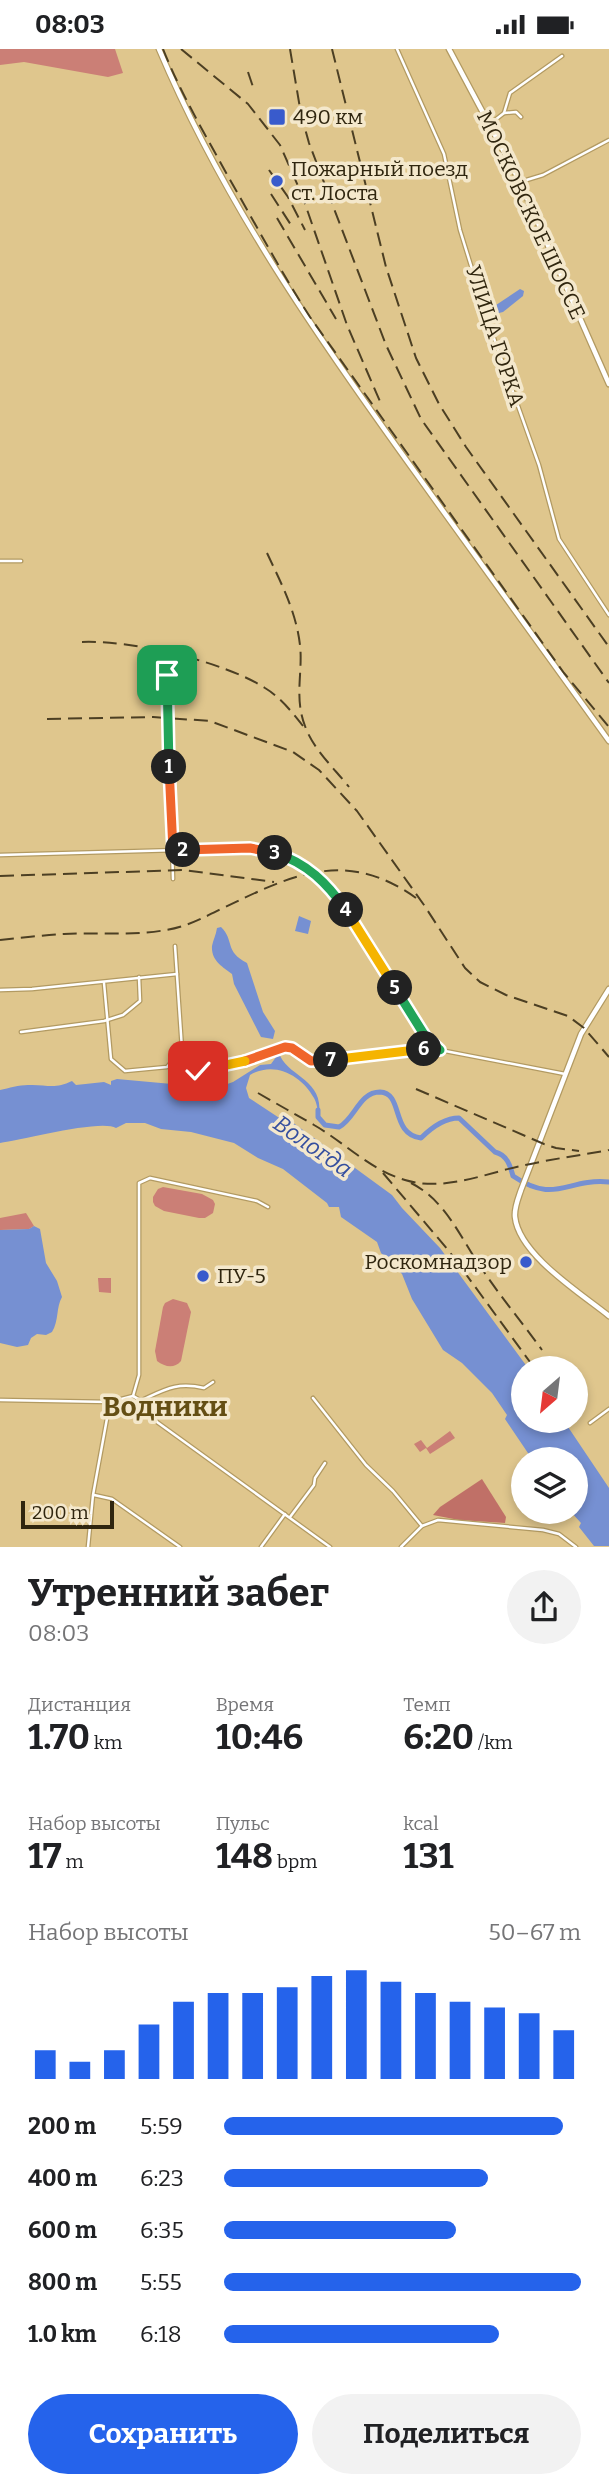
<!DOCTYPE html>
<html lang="ru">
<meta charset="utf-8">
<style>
body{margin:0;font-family:Bitter,serif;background:#f2f2f2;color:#202124;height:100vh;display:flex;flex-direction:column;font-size:26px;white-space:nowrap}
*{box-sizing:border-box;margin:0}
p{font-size:23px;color:#757577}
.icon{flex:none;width:38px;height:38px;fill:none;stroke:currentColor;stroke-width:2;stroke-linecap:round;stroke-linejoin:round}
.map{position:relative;height:1498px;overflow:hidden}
.details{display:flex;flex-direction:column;background:#fff;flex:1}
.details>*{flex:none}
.needle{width:46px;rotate:208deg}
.fabs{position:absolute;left:511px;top:1307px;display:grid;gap:14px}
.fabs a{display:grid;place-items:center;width:77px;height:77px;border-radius:50%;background:#fff;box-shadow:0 4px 10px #0003;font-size:35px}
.scale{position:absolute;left:21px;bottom:18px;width:93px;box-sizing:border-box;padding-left:7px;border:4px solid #30260f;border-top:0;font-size:19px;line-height:24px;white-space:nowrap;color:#30260f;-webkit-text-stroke:5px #f4e8cc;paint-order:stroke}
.pin{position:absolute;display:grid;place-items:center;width:60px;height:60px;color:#fff;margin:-30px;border-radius:14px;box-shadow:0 4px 10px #0006}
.km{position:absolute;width:35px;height:35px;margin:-18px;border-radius:50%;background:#222;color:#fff;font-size:19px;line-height:35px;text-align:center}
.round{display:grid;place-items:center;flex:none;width:74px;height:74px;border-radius:37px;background:#f2f2f2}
.head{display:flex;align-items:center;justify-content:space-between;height:119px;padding:0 28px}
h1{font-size:38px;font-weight:700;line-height:52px}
.figures{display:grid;grid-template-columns:repeat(3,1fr);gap:10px;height:119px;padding:7px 28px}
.figures div{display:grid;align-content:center}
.figures b{font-size:35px;font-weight:700}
.figures small{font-size:19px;font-weight:400}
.figures p{font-size:19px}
.chart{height:196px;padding:14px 28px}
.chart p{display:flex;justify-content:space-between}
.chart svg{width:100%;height:126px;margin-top:7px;stroke:#2563eb;stroke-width:6}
.cta{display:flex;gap:14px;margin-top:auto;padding:14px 28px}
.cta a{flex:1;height:80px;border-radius:42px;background:#2563eb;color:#fff;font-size:28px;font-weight:700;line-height:80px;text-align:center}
.cta a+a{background:#f2f2f2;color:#202124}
ul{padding:0 28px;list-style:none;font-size:23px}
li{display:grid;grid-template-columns:112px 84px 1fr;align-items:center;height:52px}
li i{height:18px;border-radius:9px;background:#2563eb}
.status{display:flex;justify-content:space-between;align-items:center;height:49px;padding:0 35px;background:#fff;direction:ltr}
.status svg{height:19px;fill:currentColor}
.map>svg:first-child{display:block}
.green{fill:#cb7f76}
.forest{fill:#c07067}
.water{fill:#7690d2}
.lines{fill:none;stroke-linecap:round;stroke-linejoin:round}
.river{stroke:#7690d2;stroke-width:5}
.street-casing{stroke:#b29a62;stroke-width:5}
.secondary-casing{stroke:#b29a62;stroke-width:7}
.street{stroke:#fff;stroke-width:2.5}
.secondary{stroke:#fff;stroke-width:4.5}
.rail{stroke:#4c3f23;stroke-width:2;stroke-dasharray:14 7;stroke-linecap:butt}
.split-1-casing{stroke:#fff;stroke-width:14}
.split-2-casing{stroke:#fff;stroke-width:14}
.split-3-casing{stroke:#fff;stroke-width:14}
.split-4-casing{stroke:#fff;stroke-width:14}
.split-5-casing{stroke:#fff;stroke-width:14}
.split-6-casing{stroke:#fff;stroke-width:14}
.split-7-casing{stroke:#fff;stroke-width:14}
.split-8-casing{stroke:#fff;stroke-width:14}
.split-9-casing{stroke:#fff;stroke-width:14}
.split-1{stroke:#22a559;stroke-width:9}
.split-2{stroke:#f0652b;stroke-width:9}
.split-3{stroke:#f0652b;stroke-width:9}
.split-4{stroke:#22a559;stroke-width:9}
.split-5{stroke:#f5b400;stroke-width:9}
.split-6{stroke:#22a559;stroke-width:9}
.split-7{stroke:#f5b400;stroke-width:9}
.split-8{stroke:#f0652b;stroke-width:9}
.split-9{stroke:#f5b400;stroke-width:9}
.poi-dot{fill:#395bcc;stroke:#f4e8cc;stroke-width:2.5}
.labels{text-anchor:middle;stroke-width:7;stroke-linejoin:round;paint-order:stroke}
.poi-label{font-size:21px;fill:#30260f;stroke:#f4e8cc;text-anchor:start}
.street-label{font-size:21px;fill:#30260f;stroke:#f4e8cc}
.water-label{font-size:23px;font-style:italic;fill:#354f9f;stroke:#f4e8cc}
.district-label{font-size:28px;font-weight:bold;fill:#644e14;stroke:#f4e8cc}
</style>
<div class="status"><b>08:03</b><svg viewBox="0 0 49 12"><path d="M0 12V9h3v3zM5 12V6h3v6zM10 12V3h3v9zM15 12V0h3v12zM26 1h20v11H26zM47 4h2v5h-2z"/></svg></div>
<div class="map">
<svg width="609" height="1498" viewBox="0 0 609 1498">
<rect width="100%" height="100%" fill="#dfc68d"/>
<g class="green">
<polygon points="0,0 115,0 123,24 108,28 24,13 0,16"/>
<polygon points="163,1138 202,1145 213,1151 215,1155 213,1164 205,1169 199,1169 164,1162 155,1157 153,1153 153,1148 158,1140"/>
<polygon points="26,1164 34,1177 29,1180 0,1181 0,1169"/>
<polygon points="98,1229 111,1229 111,1244 99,1243"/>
<path d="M173,1250L187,1254L191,1263L181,1312C174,1320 165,1318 157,1312L155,1302L163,1258L165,1254Z"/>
<polygon points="450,1382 455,1389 430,1405 426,1399 420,1403 414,1395 421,1391 427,1399"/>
</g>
<polygon class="forest" points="482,1430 506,1468 505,1474 459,1471 433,1466 440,1458"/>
<g class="water">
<polygon points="520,240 524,242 523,247 503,263 495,265 493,258"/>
<polygon points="299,867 311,872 308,885 295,882"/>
<path d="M221,878C235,892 224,902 247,914L263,963L275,982L273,990L261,988L234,935L232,925C223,918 211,912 212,897C213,891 216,886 217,879Z"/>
<path d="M279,1004C286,1027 324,1030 319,1065C317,1060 317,1054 314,1049C302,1027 275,1011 250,1026L246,1039L249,1049L290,1076L292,1073L392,1146L402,1159L440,1199L528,1319L523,1320V1372H564L609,1439V1497H594L579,1478L581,1474L571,1463H576V1410H532L505,1370L507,1366L492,1344L462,1314L443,1301L412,1250L402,1225L381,1204L377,1193L341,1168L339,1158H329L327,1154L283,1120L258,1109L234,1094L191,1083L161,1080L145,1074H126L116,1079C101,1070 22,1091 0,1094V1041C9,1039 19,1036 28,1036C46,1035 54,1041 72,1032L76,1036L104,1033L111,1036V1032L117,1030L172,1035L183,1034L191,1037L219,1038L233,1033L260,1016L271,1015Z"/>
<path d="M34,1177L40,1180L46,1214L57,1232L62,1248C56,1258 59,1272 52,1283L46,1286L37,1285L31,1289L28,1296L17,1298L0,1294V1181L29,1180Z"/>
</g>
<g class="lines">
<path class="river" d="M318,1061V1068L325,1076L339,1078C355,1070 359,1043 380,1043C404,1044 390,1085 421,1089C431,1079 444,1069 459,1069L495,1103C507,1106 510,1116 513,1127C556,1156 566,1129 609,1133"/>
<defs>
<g id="street">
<polyline points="397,0 444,105 460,181 490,278 539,416 559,490 609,566"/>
<polyline points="504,64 516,63 521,68"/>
<polyline points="490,75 504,64 510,44 562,7"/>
<polyline points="520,133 543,126 609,91"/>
<polyline points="0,512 21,512"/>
<polyline points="167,622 173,830"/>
<polyline points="0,806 250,799 273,803 298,813 313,822 327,837 349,864 425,987 440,1001"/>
<polyline points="175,897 182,1000 189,1016 198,1022 210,1021 241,1014 285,998 292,999 303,1008 319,1012 416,1000 440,1001 565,1025"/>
<polyline points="104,934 111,1010 125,1022 167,1018 182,1000"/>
<polyline points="0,941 32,940 177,925"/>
<polyline points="21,983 104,972 123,966 140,952 139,928"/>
<polyline points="133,1347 139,1326 139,1134 150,1129 257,1152 268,1158"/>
<polyline points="313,1349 366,1416 393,1442 422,1477"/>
<path d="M0,1351L110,1353L133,1347C146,1353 149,1362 157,1373L330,1498"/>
<path d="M142,1351C166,1340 177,1333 204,1339L213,1333"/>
<polyline points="590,1374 609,1360"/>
<polyline points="94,1446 112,1450 180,1498"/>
<polyline points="290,1468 314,1436 315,1429 325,1414"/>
<polyline points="88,1498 93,1446 110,1353"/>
<polyline points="261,1498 285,1465"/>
<polyline points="401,1498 422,1477 438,1471 543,1481 559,1485 576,1498"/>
</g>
<g id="secondary">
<path d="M159,0C225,156 321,293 420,430C483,517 546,605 609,692"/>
<polyline points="449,0 520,133 609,335"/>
<path d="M609,940L581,985L521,1141C518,1150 514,1159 515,1168C519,1206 582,1245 609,1267"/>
</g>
</defs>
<use href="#street" class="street-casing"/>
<use href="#secondary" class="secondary-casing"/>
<use href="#street" class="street"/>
<use href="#secondary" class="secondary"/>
<g class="rail">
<path d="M163,0C181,45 206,87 229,129C256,176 281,223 310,268L564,624L609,678"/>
<polyline points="181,0 248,55 280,96 302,146 347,276 382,357"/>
<polyline points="290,0 301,65 309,94 386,296 421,370 609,634"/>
<polyline points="332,0 386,218 416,309 439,355 466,398 609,598"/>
<polyline points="248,23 253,38"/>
<polyline points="269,121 288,148 305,181"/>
<polyline points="271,145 291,176"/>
<polyline points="277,169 336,270"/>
<path d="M267,504C281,534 296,562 300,596C303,623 294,649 305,677C313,700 334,719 349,738"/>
<path d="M82,593C131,591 223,612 265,639C280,648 292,663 303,677"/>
<polyline points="47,670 153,668 210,672 293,703 319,721 357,762 424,856 465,919 480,933 506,946 568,967 584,979 609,1008"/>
<polyline points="0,827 184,821 274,833"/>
<path d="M0,891C21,889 43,886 64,885C98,883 132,887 166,881C186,878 203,869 221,860C290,827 345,798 416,849"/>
<polyline points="416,1040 544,1095 556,1099 579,1102"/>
<path d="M258,1044C277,1055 295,1065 314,1076C344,1093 370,1121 405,1131C445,1143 486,1124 525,1116C553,1110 581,1106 609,1101"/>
<polyline points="383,1124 449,1202 530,1313"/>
<path d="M411,1134C445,1151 459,1186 480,1217C499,1246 522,1273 542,1301"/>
</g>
</g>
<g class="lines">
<defs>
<polyline id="split-1" points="167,626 169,718"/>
<polyline id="split-2" points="169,718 173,801 183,801"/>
<polyline id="split-3" points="183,801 250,799 275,804"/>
<path id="split-4" d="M275,804C307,814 327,834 346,861"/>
<polyline id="split-5" points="346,861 395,939"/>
<polyline id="split-6" points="395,939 425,987 440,1001 424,1000"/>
<polyline id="split-7" points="331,1011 424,1000"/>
<polyline id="split-8" points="245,1012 285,998 292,999 311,1012 331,1011"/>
<polyline id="split-9" points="198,1022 245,1012"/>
</defs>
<use href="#split-1" class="split-1-casing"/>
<use href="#split-2" class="split-2-casing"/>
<use href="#split-3" class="split-3-casing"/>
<use href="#split-4" class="split-4-casing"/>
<use href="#split-5" class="split-5-casing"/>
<use href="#split-6" class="split-6-casing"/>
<use href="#split-7" class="split-7-casing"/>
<use href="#split-8" class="split-8-casing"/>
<use href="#split-9" class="split-9-casing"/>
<use href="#split-1" class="split-1"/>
<use href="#split-2" class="split-2"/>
<use href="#split-3" class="split-3"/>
<use href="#split-4" class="split-4"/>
<use href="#split-5" class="split-5"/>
<use href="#split-6" class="split-6"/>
<use href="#split-7" class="split-7"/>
<use href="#split-8" class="split-8"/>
<use href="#split-9" class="split-9"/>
</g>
<g class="poi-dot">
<rect x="268" y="59" width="18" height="18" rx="3.5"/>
<circle cx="277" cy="132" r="7"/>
<circle cx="526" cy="1213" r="7"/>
<circle cx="203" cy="1227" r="7"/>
</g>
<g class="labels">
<g class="poi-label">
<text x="293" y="75">490 км</text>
<text x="291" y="127">Пожарный поезд<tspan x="291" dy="24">ст. Лоста</tspan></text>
<text x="512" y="1220" text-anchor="end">Роскомнадзор</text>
<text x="217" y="1234">ПУ-5</text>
</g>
<g class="street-label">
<text transform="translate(531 166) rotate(65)" y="7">МОСКОВСКОЕ ШОССЕ</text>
<text transform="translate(495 287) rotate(72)" y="7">УЛИЦА ГОРКА</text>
</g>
<g class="water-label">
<text transform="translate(313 1097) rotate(35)" y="8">Вологда</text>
</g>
<g class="district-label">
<text x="165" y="1367">Водники</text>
</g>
</g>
</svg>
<div class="fabs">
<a><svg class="needle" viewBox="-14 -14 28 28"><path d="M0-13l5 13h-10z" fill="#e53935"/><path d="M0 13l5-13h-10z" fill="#757577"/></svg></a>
<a><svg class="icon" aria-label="layers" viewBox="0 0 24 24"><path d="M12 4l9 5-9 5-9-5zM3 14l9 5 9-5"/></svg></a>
</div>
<div class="scale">200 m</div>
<div class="pin" style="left:167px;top:626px;background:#1e9e55"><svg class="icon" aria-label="arrive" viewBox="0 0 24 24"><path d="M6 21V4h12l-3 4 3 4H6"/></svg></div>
<div class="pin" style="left:198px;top:1022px;background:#d93025"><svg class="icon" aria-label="check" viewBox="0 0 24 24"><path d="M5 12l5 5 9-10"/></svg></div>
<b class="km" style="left:169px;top:718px">1</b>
<b class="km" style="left:183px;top:801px">2</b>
<b class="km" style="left:275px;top:804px">3</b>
<b class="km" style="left:346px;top:861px">4</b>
<b class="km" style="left:395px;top:939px">5</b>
<b class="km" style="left:424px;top:1000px">6</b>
<b class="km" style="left:331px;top:1011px">7</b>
</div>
<section class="details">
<div class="head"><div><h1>Утренний забег</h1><p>08:03</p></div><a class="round"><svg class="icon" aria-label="share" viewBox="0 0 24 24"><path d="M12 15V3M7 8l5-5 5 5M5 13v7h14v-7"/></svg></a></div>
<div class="figures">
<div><p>Дистанция</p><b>1.70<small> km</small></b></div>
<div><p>Время</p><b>10:46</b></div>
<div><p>Темп</p><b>6:20<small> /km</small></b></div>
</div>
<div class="figures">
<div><p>Набор высоты</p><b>17<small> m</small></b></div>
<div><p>Пульс</p><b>148<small> bpm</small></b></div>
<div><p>kcal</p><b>131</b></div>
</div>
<div class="chart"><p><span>Набор высоты</span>50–67 m</p>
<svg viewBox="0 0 160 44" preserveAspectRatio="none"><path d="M5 44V34M15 44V38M25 44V34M35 44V25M45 44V17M55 44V14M65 44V14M75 44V12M85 44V8M95 44V6M105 44V10M115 44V14M125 44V17M135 44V19M145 44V21M155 44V27"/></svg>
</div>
<ul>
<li><b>200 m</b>5:59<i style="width:95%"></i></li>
<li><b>400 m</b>6:23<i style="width:74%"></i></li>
<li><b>600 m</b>6:35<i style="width:65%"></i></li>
<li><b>800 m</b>5:55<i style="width:100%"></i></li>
<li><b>1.0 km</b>6:18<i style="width:77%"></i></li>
</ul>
<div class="cta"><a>Сохранить</a><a>Поделиться</a></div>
</section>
